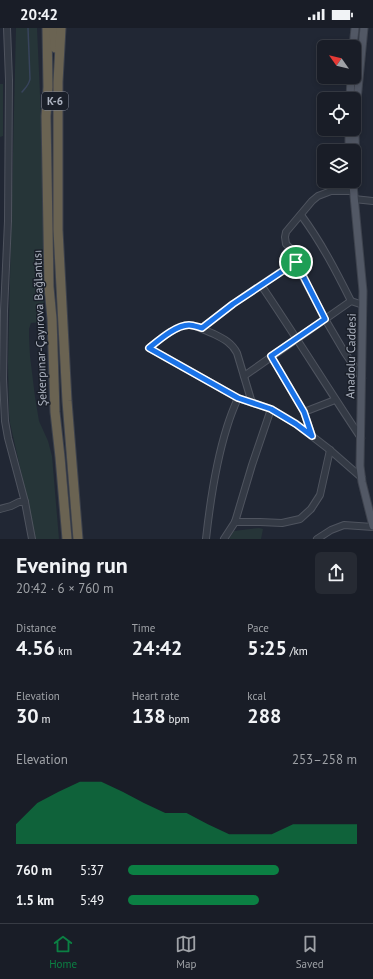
<!DOCTYPE html>
<meta charset="utf-8">
<style>
body{margin:0;font-family:"PT Sans",sans-serif;background:#262a33;color:#f1f3f6;height:100vh;display:flex;flex-direction:column;font-size:15px;white-space:nowrap}
*{box-sizing:border-box;margin:0}
p{font-size:13px;color:#9fa2a7}
.icon{flex:none;width:22px;height:22px;fill:none;stroke:currentColor;stroke-width:2;stroke-linecap:round;stroke-linejoin:round}
.map{position:relative;height:511px;overflow:hidden}
.panel{display:flex;flex-direction:column;background:#191d27;flex:1}
.panel>*{flex:none}
.needle{width:26px;rotate:304deg}
.fabs{position:absolute;left:317px;top:12px;display:grid;gap:8px}
.fabs a{display:grid;place-items:center;width:44px;height:44px;border-radius:6px;background:#191d27;box-shadow:0 2px 6px #0003,0 0 0 1px #373b44;font-size:20px}
.pin{position:absolute;display:grid;place-items:center;width:34px;height:34px;color:#fff;margin:-17px;border:2px solid #fff;border-radius:50%;box-shadow:0 1px 4px #0007}
.round{display:grid;place-items:center;flex:none;width:42px;height:42px;border-radius:6px;background:#262a33}
.summary{display:flex;align-items:center;justify-content:space-between;height:68px;padding:0 16px}
h1{font-size:22px;font-weight:800;line-height:30px}
.stats{display:grid;grid-template-columns:repeat(3,1fr);gap:6px;height:68px;padding:4px 16px}
.stats div{display:grid;align-content:center}
.stats b{font-size:20px;font-weight:800}
.stats small{font-size:11px;font-weight:400}
.stats p{font-size:11px}
.chart{height:112px;padding:8px 16px}
.chart p{display:flex;justify-content:space-between}
.chart svg{width:100%;height:72px;margin-top:4px;fill:#0b8043;opacity:.7}
ul{padding:0 16px;list-style:none;font-size:13px}
li{display:grid;grid-template-columns:64px 48px 1fr;align-items:center;height:30px}
li i{height:10px;border-radius:5px;background:#0b8043}
.status{display:flex;justify-content:space-between;align-items:center;height:28px;padding:0 20px;background:#191d27;direction:ltr}
.status svg{height:11px;fill:currentColor}
.dock{display:flex;justify-content:space-around;align-items:center;height:56px;border-top:1px solid #373b44;background:#191d27;font-size:11px;color:#9fa2a7}
.dock a{display:grid;justify-items:center;gap:2px}
.dock .active{color:#0b8043}
.map>svg:first-child{display:block}
.green{fill:#263538}
.lines{fill:none;stroke-linecap:round;stroke-linejoin:round}
.stream{stroke:#38445c;stroke-width:1.5}
.minor-casing{stroke:#4f545f;stroke-width:8}
.major-casing{stroke:#3e434e;stroke-width:9}
.highway-casing{stroke:#3c414c;stroke-width:11}
.minor{stroke:#343a45;stroke-width:6}
.major{stroke:#525865;stroke-width:7}
.highway{stroke:#6a6352;stroke-width:9}
.route-casing{stroke:#fff;stroke-width:8}
.route{stroke:#1a73e8;stroke-width:5}
.labels{text-anchor:middle;stroke-width:3;stroke-linejoin:round;paint-order:stroke}
.shield{fill:#1a1f29;stroke:#828793;stroke-width:1}
.shield-label{font-size:11px;font-weight:bold;fill:#aeb4c1}
.street-label{font-size:12px;fill:#aeb4c1;stroke:#1a1f29}
</style>
<div class="status"><b>20:42</b><svg viewBox="0 0 49 12"><path d="M0 12V9h3v3zM5 12V6h3v6zM10 12V3h3v9zM15 12V0h3v12zM26 1h20v11H26zM47 4h2v5h-2z"/></svg></div>
<div class="map">
<svg width="373" height="511" viewBox="0 0 373 511">
<rect width="100%" height="100%" fill="#212734"/>
<g class="green">
<polygon points="16,0 37,0 41,89 43,185 45,261 42,294 31,295 29,301 29,308 30,328 35,369 39,393 48,413 52,428 59,511 34,511 29,479 10,395 9,385 8,334"/>
<polygon points="0,56 3,56 3,108 0,109"/>
<polygon points="259,500 263,501 261,511 229,511 234,503"/>
</g>
<g class="lines">
<path class="stream" d="M22,64C26,59 29,57 30,51L28,0"/>
<defs>
<g id="minor">
<polyline points="7,0 9,52 8,193 4,283 3,351 5,393 8,410 25,474 32,511"/>
<polyline points="354,163 331,163 318,168 312,173 286,204 285,209 286,216 290,220 295,234 325,291 345,325 362,350"/>
<polyline points="354,171 373,173"/>
<path d="M301,187C321,214 336,243 351,273"/>
<path d="M261,257C295,307 327,359 361,410"/>
<polyline points="202,300 233,276 295,234"/>
<polyline points="271,328 304,384 312,408"/>
<polyline points="244,348 351,273 363,277"/>
<path d="M252,375L237,325C232,315 224,311 214,306C206,303 198,298 190,297C177,296 159,312 149,320L238,370L271,381L295,395L330,422L362,450"/>
<polyline points="304,384 335,372"/>
<polyline points="0,481 11,478 19,474 25,474"/>
<polyline points="235,494 260,494 282,495 300,491 311,481 320,467 330,422"/>
<path d="M206,511C210,474 216,434 227,399C230,389 234,379 238,370"/>
<polyline points="224,511 235,494 252,437 271,381"/>
<polyline points="317,511 331,502 344,497 373,499"/>
</g>
<g id="major">
<polyline points="364,0 356,82 355,105 356,151 353,157 363,263 360,438 362,454 373,498"/>
<polyline points="353,19 355,0"/>
<polyline points="350,71 351,49"/>
<polyline points="349,123 349,101"/>
</g>
<g id="highway">
<polyline points="47,0 48,59 46,88 49,259 52,291 55,384 60,429 67,511"/>
<polyline points="54,0 55,20"/>
<polyline points="61,0 58,54 58,202 67,373 78,511"/>
</g>
</defs>
<use href="#minor" class="minor-casing"/>
<use href="#major" class="major-casing"/>
<use href="#highway" class="highway-casing"/>
<use href="#minor" class="minor"/>
<use href="#major" class="major"/>
<use href="#highway" class="highway"/>
</g>
<g class="lines">
<defs>
<path id="route" d="M296,234L325,291L271,328L304,384L312,408L296,396L271,381L238,370L149,320C159,312 176,297 189,297C193,297 198,299 202,300L233,276Z"/>
</defs>
<use href="#route" class="route-casing"/>
<use href="#route" class="route"/>
</g>
<g class="labels">
<rect class="shield" x="42" y="64" width="26" height="18" rx="3"/>
<g class="shield-label">
<text x="55" y="77">K-6</text>
</g>
<g class="street-label">
<text transform="translate(40 300) rotate(-92)" y="4">Şekerpınar-Çayırova Bağlantısı</text>
<text transform="translate(351 328) rotate(-89)" y="4">Anadolu Caddesi</text>
</g>
</g>
</svg>
<div class="fabs">
<a><svg class="needle" viewBox="-14 -14 28 28"><path d="M0-13l5 13h-10z" fill="#e53935"/><path d="M0 13l5-13h-10z" fill="#9fa2a7"/></svg></a>
<a><svg class="icon" aria-label="locate" viewBox="0 0 24 24"><circle cx="12" cy="12" r="6"/><path d="M12 2v4M12 18v4M2 12h4M18 12h4"/></svg></a>
<a><svg class="icon" aria-label="layers" viewBox="0 0 24 24"><path d="M12 4l9 5-9 5-9-5zM3 14l9 5 9-5"/></svg></a>
</div>
<div class="pin" style="left:296px;top:234px;background:#1e9e55"><svg class="icon" aria-label="arrive" viewBox="0 0 24 24"><path d="M6 21V4h12l-3 4 3 4H6"/></svg></div>
</div>
<section class="panel">
<div class="summary"><div><h1>Evening run</h1><p>20:42 · 6 × 760 m</p></div><a class="round"><svg class="icon" aria-label="share" viewBox="0 0 24 24"><path d="M12 15V3M7 8l5-5 5 5M5 13v7h14v-7"/></svg></a></div>
<div class="stats">
<div><p>Distance</p><b>4.56<small> km</small></b></div>
<div><p>Time</p><b>24:42</b></div>
<div><p>Pace</p><b>5:25<small> /km</small></b></div>
</div>
<div class="stats">
<div><p>Elevation</p><b>30<small> m</small></b></div>
<div><p>Heart rate</p><b>138<small> bpm</small></b></div>
<div><p>kcal</p><b>288</b></div>
</div>
<div class="chart"><p><span>Elevation</span>253–258 m</p>
<svg viewBox="0 0 160 44" preserveAspectRatio="none"><path d="M0 44V32L10 19L20 12L30 6L40 6L50 12L60 19L70 25L80 25L90 32L100 38L110 38L120 38L130 32L140 32L150 32L160 32V44z"/></svg>
</div>
<ul>
<li><b>760 m</b>5:37<i style="width:66%"></i></li>
<li><b>1.5 km</b>5:49<i style="width:57%"></i></li>
</ul>
</section>
<nav class="dock">
<a class="active"><svg class="icon" aria-label="home" viewBox="0 0 24 24"><path d="M3 11l9-7 9 7M6 9v11h12V9"/></svg>Home</a>
<a><svg class="icon" aria-label="map" viewBox="0 0 24 24"><path d="M3 6l6-2 6 2 6-2v14l-6 2-6-2-6 2zM9 4v14M15 6v14"/></svg>Map</a>
<a><svg class="icon" aria-label="saved" viewBox="0 0 24 24"><path d="M7 4h10v16l-5-4-5 4z"/></svg>Saved</a>
</nav>
